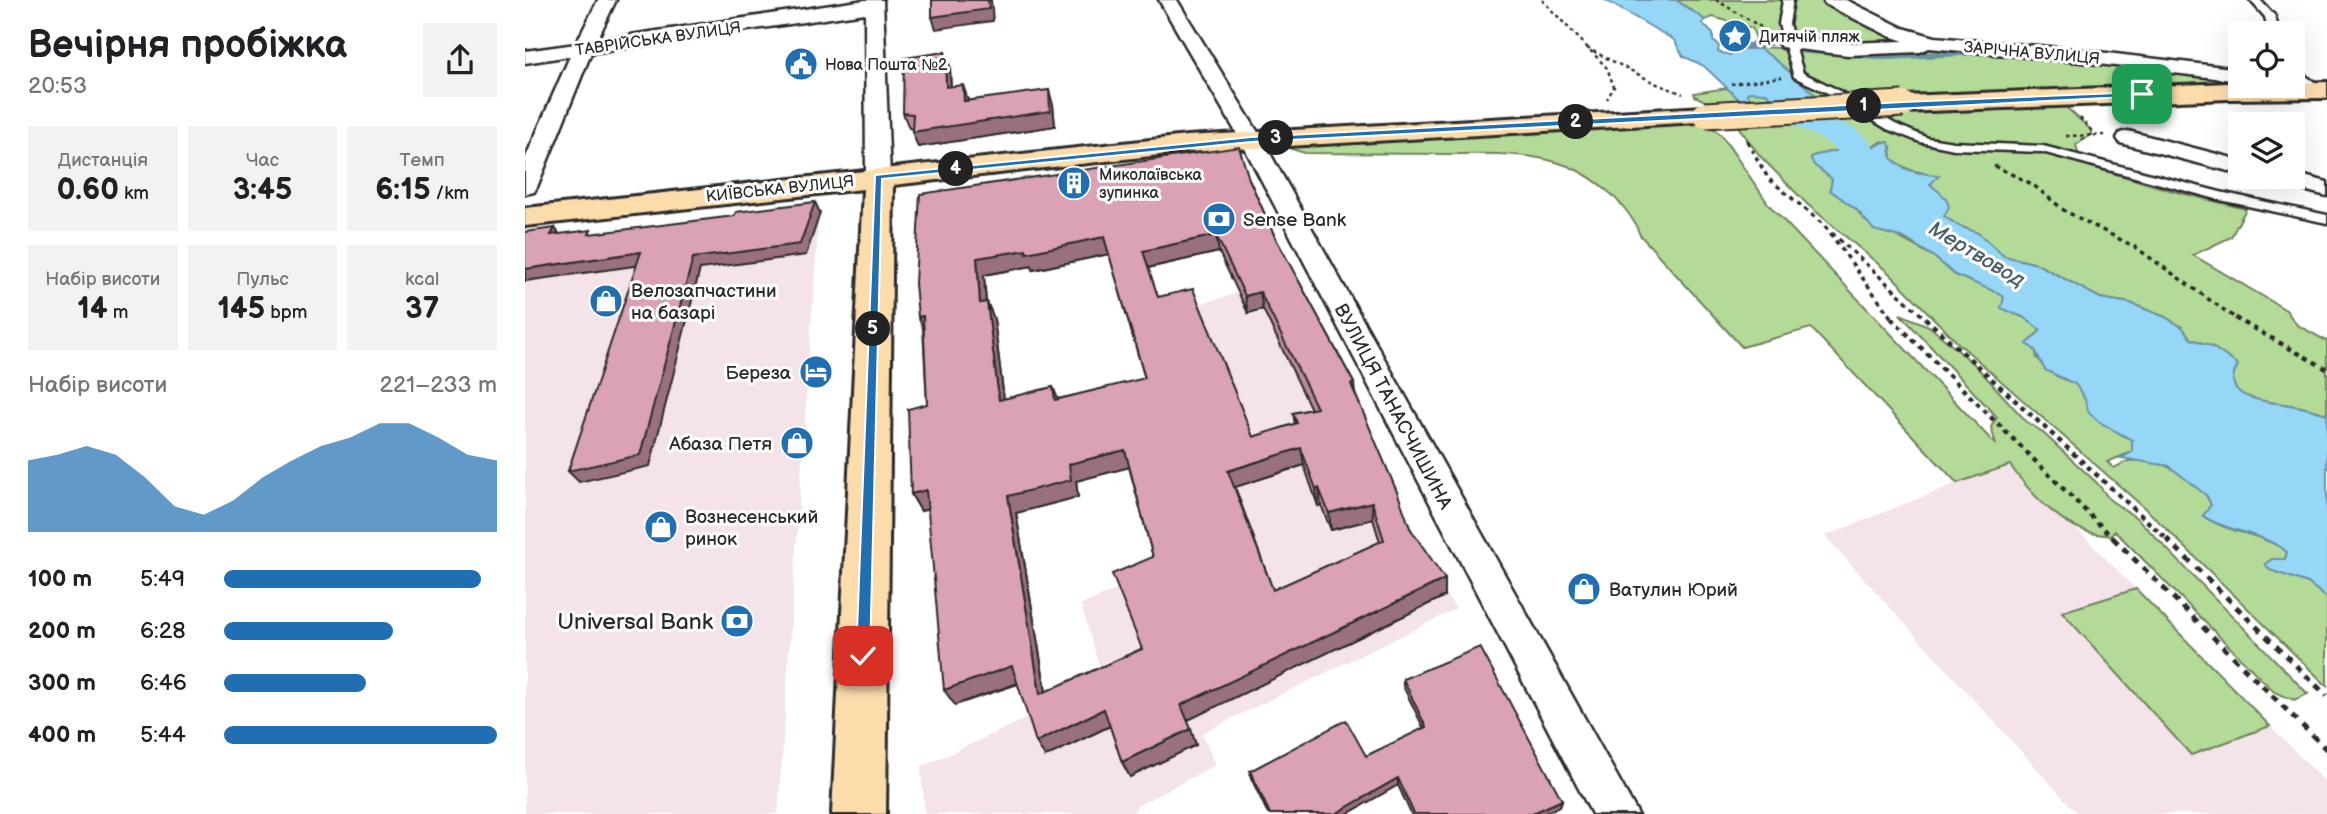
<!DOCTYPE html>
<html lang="uk">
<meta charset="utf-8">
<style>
body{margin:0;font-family:"Balsamiq Sans",sans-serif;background:#f2f2f2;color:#202124;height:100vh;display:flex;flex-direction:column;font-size:26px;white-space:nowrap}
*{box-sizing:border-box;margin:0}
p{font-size:23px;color:#757577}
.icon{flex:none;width:38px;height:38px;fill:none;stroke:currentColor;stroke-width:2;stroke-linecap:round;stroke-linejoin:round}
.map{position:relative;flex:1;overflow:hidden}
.details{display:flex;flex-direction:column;background:#fff;width:525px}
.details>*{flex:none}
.fabs{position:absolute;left:1703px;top:21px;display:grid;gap:14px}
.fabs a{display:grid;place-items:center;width:77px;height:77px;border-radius:0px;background:#fff;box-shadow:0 7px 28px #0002;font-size:35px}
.pin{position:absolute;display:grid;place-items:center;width:60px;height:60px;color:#fff;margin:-30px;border-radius:14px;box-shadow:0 4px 10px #0006}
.km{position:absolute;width:35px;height:35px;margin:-18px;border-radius:50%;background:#222;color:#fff;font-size:19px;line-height:35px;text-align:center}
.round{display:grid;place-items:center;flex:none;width:74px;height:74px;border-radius:0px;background:#f2f2f2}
.summary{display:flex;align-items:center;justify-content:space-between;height:119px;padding:0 28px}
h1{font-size:38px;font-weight:700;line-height:52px}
.figures{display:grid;grid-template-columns:repeat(3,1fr);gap:10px;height:119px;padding:7px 28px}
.figures div{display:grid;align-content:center;border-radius:0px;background:#f2f2f2;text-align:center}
.figures b{font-size:30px;font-weight:700}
.figures small{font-size:19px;font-weight:400}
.figures p{font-size:19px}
.chart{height:196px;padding:14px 28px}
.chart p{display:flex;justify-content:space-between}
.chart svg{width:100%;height:126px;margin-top:7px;fill:#1f6fb2;opacity:.7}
ul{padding:0 28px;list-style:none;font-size:23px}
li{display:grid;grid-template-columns:112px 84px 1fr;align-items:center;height:52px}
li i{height:18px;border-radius:9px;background:#1f6fb2}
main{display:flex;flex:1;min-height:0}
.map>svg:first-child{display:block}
.built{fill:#f4e3e8}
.green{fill:#b3da96;stroke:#6f8260;stroke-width:2}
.water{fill:#96d7f8;stroke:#6b92a6;stroke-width:2}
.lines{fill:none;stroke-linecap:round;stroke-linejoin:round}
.stream{stroke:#6b92a6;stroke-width:6}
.river{fill:#96d7f8;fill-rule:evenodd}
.service-casing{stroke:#2b2b2b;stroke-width:5}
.minor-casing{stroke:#2b2b2b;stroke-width:5}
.primary-casing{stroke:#2b2b2b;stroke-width:6}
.path-far3{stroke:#2b2b2b;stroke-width:2.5;stroke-dasharray:3.5 3.5;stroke-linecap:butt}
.path-far2{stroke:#2b2b2b;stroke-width:3.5;stroke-dasharray:4.5 4.5;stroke-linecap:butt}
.path-far1{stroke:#2b2b2b;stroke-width:4.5;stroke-dasharray:5 5;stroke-linecap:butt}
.path{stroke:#2b2b2b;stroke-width:5;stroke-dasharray:7 7;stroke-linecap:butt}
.service{fill:#fff;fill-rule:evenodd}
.minor{fill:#fff;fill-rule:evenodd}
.primary{fill:#fddcac;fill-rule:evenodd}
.primary-bridge-casing{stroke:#2b2b2b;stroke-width:29;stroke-linecap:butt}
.primary-bridge{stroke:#fddcac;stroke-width:25}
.wall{fill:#bb8b9b;stroke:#2b2b2b;stroke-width:2;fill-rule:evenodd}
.shaded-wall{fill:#99717e;stroke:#2b2b2b;stroke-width:2}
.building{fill:#daa2b4;stroke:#2b2b2b;stroke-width:2;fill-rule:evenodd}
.route{fill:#1f6fb2;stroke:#fff;stroke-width:2}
.labels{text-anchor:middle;stroke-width:6;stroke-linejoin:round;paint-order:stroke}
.far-poi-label{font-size:16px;fill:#2b2b2b;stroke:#fff;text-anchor:start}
.far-street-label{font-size:16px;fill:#2b2b2b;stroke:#fff}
.poi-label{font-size:19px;fill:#2b2b2b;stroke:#fff;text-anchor:start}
.street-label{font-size:19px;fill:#2b2b2b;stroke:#fff}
.water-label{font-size:21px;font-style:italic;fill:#4b5f68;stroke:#fff}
.near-poi-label{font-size:23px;fill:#2b2b2b;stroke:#fff;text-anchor:end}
</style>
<main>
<section class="details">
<div class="summary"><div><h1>Вечірня пробіжка</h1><p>20:53</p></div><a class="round"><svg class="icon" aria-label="share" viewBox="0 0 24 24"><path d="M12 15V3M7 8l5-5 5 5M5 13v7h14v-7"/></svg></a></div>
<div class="figures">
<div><p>Дистанція</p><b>0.60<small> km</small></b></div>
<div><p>Час</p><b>3:45</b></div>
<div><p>Темп</p><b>6:15<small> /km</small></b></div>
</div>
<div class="figures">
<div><p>Набір висоти</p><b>14<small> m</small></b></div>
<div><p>Пульс</p><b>145<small> bpm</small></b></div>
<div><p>kcal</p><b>37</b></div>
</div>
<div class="chart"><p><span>Набір висоти</span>221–233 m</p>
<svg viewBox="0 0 160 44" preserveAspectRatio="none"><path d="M0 44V19L10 17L20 14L30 17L40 25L50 35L60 38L70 33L80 25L90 19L100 14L110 11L120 6L130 6L140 11L150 17L160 19V44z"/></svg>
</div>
<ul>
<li><b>100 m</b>5:49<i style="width:94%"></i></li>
<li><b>200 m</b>6:28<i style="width:62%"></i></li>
<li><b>300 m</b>6:46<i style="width:52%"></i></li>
<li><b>400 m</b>5:44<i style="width:100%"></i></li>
</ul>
</section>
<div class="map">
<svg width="1802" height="814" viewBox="0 0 1802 814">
<rect width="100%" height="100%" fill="#fff"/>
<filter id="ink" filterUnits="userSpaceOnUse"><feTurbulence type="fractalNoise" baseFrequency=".0143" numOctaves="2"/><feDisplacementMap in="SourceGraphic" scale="14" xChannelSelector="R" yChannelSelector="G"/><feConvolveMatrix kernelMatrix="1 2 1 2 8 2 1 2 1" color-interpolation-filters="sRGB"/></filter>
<g filter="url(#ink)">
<g class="built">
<polygon points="294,213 253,814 0,814 0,241"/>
<polygon points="768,279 832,400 836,415 887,545 931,609 677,733 690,765 612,806 607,814 400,814 396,767 579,683 556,605 672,555 609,347 666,332 658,308"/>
<polygon points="1488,464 1802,784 1802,814 1553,814 1300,536 1432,483"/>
</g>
<g class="green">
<polygon points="1151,0 1258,0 1259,37 1241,40 1231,47 1254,48 1262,53 1267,72 1265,73 1225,44 1231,39 1227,28 1188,17 1180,20"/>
<path d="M1270,0H1300L1378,39L1347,47L1278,40L1269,36C1263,25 1264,11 1270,0Z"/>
<polygon points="1272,48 1543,48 1715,77 1715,85 1329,100 1280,72 1273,63 1269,49"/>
<path d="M1272,79C1297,82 1323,105 1344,118C1360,128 1380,137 1398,143C1438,155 1477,145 1517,152L1648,191L1721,209L1706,237L1668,255L1761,310L1772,325L1802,341V414C1790,410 1777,407 1765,405C1745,401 1691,401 1713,365L1686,346L1666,339L1657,327L1640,317L1605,303L1575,298L1512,264L1479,256L1453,233L1432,225L1419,216L1402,173C1387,172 1379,168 1367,159L1366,147L1357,141L1344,149H1336L1291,123L1289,118L1296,100Z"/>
<path d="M1202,88L1211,94L1231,91L1241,93L1266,119L1316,140L1319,144L1313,150L1287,156L1286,159L1290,165L1307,179L1305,190L1331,209L1337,217L1408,256L1430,275L1476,294L1479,298L1477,308L1498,317L1517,330L1508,337L1512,358L1531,376L1551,384L1574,422L1607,440V452L1582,462L1589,468C1593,466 1599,462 1604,461C1633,456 1676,478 1686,505L1678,516C1704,534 1738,533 1762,552L1760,559H1747L1745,570L1783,583L1802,598V686L1624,512L1432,342L1364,273L1282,204L1236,157L1211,124L1188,105L1170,96L1169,93Z"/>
<polygon points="1541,107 1566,130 1566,135 1551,145 1554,156 1492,143 1455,145 1417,142 1382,131 1352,115"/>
<path d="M1165,120L1185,125L1197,136L1244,205L1471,445L1466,427L1472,417L1375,314L1404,326L1449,364L1502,422L1516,431L1572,483L1585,500L1613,519L1783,694L1769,700L1749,692L1590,531L1586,535C1545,537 1507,496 1485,465L1432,483L1286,328L1217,347L1115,235C1105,206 1072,178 1043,166C1004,151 961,154 920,154C874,154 827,153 780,153L766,149L775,143Z"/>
<polygon points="1611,589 1745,726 1666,755 1537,612"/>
</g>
<path class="water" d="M1080,0H1151L1180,20L1177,23L1188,34V41L1194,45L1193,52L1205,55L1219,43C1239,44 1279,86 1296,100L1289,118C1293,125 1335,151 1343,149C1352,148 1354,141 1364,142L1367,159L1379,168L1390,172L1414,176L1405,184L1421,198L1424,207L1419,216L1432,225L1453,233L1479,256L1512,264L1575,298L1605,303L1640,317L1657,327L1666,339L1686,346L1713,365C1692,401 1745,401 1764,405C1777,407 1789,410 1802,414V598L1783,583L1745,570L1740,564L1747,559H1760L1762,552C1738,532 1704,533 1678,516L1686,505L1682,496L1644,466L1596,458L1607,452V440L1574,422L1564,413L1559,397L1550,384L1520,370L1510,350L1502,344L1516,330L1498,317L1476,308L1479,298L1476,294L1430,275L1408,256L1379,238L1349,230L1331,209L1305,190L1307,179L1289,165L1286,159L1287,156L1314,150L1319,144L1316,140L1266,119L1241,93L1224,92L1222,94L1226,101L1220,105L1179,66L1158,56L1149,40Z"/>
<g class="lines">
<g class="stream">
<polyline points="1219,47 1233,47 1247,42"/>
<polyline points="1272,50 1364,57 1457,52"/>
</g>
<path class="river" d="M1262,92L1274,96L1299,114L1330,129L1343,139L1366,174L1390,201L1384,210C1375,212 1367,214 1358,210C1336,200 1330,170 1315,154C1296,132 1264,131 1244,103L1250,96Z"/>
<defs>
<g id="service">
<polygon points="1258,0 1268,0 1264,24 1278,73 1309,88 1370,124 1403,138 1429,142 1518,146 1695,192 1802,215 1802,223 1695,200 1517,152 1429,149 1395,142 1362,129 1301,92 1269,77 1254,24"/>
<polygon points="1725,0 1735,0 1750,16 1754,33 1744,33 1740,17"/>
<polygon points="1768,67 1798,88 1798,92 1790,92 1768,75"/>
</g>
<g id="minor">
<polygon points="73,0 91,0 72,40 340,0 358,0 365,177 362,182 353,184 344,182 341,177 340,13 66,53 12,187 9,192 0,194 0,159 45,56 0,63 0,51 51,44"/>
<polygon points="634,0 652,0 737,139 1113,814 1067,814 715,139"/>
<polygon points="1298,0 1321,0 1378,28 1410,37 1557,50 1715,69 1715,81 1557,62 1404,48 1395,52 1323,55 1256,47 1253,43 1256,39 1263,37 1323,43 1379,41 1364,36 1300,4"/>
<polygon points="1603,131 1715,160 1715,174 1595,143 1592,138 1595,133"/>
<polygon points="1768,173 1802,182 1802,196 1746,182 1743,177 1768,177"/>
</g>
<g id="primary">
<polygon points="1802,82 1802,98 1704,99 1378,112 1369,110 1365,104 1369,98 1378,96 1704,83 1715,83 1715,86 1768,86 1768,83"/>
<polygon points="1180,107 1190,109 1194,115 1190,121 662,152 368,185 361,814 307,814 338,189 0,226 0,208 662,136"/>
</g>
</defs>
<use href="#service" class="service-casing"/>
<use href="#minor" class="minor-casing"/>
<use href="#primary" class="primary-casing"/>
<g class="path-far3">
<polyline points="1017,0 1082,68 1089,87 1082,99"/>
<polyline points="1191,0 1241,30"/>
<polyline points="1062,48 1132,84 1158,94"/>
<polyline points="1206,84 1257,77"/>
<polyline points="1555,118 1566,130 1566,135 1556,140"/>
<polyline points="1541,136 1581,135"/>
<polyline points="1221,139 1223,143"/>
</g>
<g class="path-far2">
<polyline points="1222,141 1243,178 1299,225 1368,320"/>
<polyline points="1469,166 1507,184 1540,211 1610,247 1713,320"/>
<polyline points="1307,233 1402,320"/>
</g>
<g class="path-far1">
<polyline points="1366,318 1590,540"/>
<polyline points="1400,318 1643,540"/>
<polyline points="1710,318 1802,369"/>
</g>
<g class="path">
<polyline points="1588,538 1802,750"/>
<polyline points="1641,538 1802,696"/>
</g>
<use href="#service" class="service"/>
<use href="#minor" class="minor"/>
<use href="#primary" class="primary"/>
<defs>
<polyline id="primary-bridge" points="1180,115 1378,104"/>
</defs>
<use href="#primary-bridge" class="primary-bridge-casing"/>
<use href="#primary-bridge" class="primary-bridge"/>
</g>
<g class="wall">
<polygon points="425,67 426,87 443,101 528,105 530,126 393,147 387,129 384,128 378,113"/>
<path d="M724,179L750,237L829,383L830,394L885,528L920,596L662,720L671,745L605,777L597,762L585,726L520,757L493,684L430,705L403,509L396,511L386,494L402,404L398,328L390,283ZM694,252L723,313L738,309L786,409L768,413L770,424L728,437L633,297L623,268ZM584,254L620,379L533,399L528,387L479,399L469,319L462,302H461L459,275L507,266L508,270ZM779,465L793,506L796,505L806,530L848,519L855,542L748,590L710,487ZM604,467L628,557L616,649L521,692L491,513L553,497L551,481Z"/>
<polygon points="878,679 1037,800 1035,806 1018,814 886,814 873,785 822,814 743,814 726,778 725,771 841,756 899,729 878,686"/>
</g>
<g class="shaded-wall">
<polygon points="463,0 466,0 468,21 411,29 407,17"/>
<polygon points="420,52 425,67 426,102 421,87"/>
<polygon points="438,85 443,100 444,116 439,101"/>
<polygon points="524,90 528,105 530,126 393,147 387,132"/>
<polygon points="290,202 295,213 281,255 175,269 125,466 54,482 43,471 168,258"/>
<polygon points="30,228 38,239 26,235"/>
<polygon points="691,235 694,252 622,268 618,251"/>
<polygon points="579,237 584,254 508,270 507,266 459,275 462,320 455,303 452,258"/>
<polygon points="116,252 124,264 0,281 0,269"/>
<polygon points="735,292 738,309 723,313 720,296"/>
<polygon points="462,302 469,319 481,417 474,400"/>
<polygon points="398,316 401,334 393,317"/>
<polygon points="776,448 779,465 707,488 703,471"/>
<polygon points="600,450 605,467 551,481 553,497 491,513 524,710 515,694 483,496 544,464"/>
<polygon points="794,488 796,505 793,506 791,489"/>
<polygon points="401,490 411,507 396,511 386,494"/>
<polygon points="847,502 848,519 806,530 804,513"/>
<polygon points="920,579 920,596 661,721 656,705"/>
<polygon points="487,666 496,682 430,705 419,690"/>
<polygon points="579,709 587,725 520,757 511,742"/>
<polygon points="666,729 671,745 605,777 597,762"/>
<polygon points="873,778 873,785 822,814 810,814"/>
<polygon points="1037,800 1035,806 1018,814 1006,814"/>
</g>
<g class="building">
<polygon points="407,0 463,0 464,9 407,17"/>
<polygon points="420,52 421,87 438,85 439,101 524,90 525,111 387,132 388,114 378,113 379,58"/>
<path d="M714,147L724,179L750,237L829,383L826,384L873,494L885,528L920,579L656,705L666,729L597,762L579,709L511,742L487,666L419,690L401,490L386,494L383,409L402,404L398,316L393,317L390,283L395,194ZM691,235L720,296L735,292L792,408L768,413L772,423L728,437L668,289L633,297L618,251ZM579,237L620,378L530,400L528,387L474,400L462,302L455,303L452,258L501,250L502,253ZM776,448L791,489L794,488L804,513L847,502L859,540L748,590L703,471ZM600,450L628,557L587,574L617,649L515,694L483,496L546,480L544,464Z"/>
<polygon points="290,202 275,244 168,258 115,455 43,471 116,252 0,269 0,232 30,228 26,235 66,230 64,234 209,216 211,212"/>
<polygon points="955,647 1037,800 1006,814 889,814 873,778 810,814 745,814 725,771 821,720 841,756 901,727 878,679"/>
</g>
</g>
<polygon class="route" points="1617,92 1620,96 726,142 357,179 345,656 338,662 331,656 350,175 726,137 1378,102"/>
<defs>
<symbol id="sight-disc" viewBox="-11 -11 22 22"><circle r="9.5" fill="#1f6fb2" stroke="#fff"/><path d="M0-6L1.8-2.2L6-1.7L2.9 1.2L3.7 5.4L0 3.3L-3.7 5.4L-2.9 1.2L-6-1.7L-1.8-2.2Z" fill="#fff"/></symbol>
<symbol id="civic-disc" viewBox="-11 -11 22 22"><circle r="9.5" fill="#1f6fb2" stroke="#fff"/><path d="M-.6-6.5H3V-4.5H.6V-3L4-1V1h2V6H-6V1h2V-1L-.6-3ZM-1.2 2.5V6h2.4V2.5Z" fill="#fff"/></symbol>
<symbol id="building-disc" viewBox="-11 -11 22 22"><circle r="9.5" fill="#1f6fb2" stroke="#fff"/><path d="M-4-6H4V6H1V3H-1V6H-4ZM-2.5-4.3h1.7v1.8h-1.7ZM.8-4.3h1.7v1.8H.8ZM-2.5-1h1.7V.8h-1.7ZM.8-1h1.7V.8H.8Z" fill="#fff"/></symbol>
<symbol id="bank-disc" viewBox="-11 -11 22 22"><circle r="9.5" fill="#1f6fb2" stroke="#fff"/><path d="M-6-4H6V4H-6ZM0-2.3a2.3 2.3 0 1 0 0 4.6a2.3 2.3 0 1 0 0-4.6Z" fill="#fff"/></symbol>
<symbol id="shop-disc" viewBox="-11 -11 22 22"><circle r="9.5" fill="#1f6fb2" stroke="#fff"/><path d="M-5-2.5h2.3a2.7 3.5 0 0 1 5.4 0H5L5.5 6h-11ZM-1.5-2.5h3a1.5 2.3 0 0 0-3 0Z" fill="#fff"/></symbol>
<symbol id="hotel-disc" viewBox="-11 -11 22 22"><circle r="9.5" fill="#1f6fb2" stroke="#fff"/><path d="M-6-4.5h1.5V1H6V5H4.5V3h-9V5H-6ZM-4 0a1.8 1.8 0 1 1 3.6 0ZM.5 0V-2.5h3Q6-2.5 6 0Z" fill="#fff"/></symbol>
</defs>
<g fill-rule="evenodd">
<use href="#sight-disc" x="1191" y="17" width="38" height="38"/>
<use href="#civic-disc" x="257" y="45" width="38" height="38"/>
<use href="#building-disc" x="530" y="164" width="38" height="38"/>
<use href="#bank-disc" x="675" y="200" width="38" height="38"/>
<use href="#shop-disc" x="62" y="282" width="38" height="38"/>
<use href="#hotel-disc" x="272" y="353" width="38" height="38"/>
<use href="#shop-disc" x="253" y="424" width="38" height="38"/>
<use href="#shop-disc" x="117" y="508" width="38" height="38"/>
<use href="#shop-disc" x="1040" y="570" width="38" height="38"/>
<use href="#bank-disc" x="193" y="602" width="38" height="38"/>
</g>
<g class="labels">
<g class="far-poi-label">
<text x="1234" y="42">Дитячій пляж</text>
<text x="300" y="70">Нова Пошта №2</text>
<text x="574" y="180">Миколаївська<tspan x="574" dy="18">зупинка</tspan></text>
</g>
<g class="far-street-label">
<text transform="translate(133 38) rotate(-8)" y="6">ТАВРІЙСЬКА ВУЛИЦЯ</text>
<text transform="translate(1507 52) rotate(5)" y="6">ЗАРІЧНА ВУЛИЦЯ</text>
<text transform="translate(255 188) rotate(-6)" y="6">КИЇВСЬКА ВУЛИЦЯ</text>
</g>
<g class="poi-label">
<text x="718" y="226">Sense Bank</text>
<text x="106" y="297">Велозапчастини<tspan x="106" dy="22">на базарі</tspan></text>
<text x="266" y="379" text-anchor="end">Береза</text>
<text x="247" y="450" text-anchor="end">Абаза Петя</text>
<text x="160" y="523">Вознесенський<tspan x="160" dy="22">ринок</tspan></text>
<text x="1084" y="596">Ватулин Юрий</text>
</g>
<g class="street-label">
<text transform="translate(869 406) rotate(62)" y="7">ВУЛИЦЯ ТАНАСЧИШИНА</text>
</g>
<g class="water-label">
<text transform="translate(1452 254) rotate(31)" y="7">Мертвовод</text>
</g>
<g class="near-poi-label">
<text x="188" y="629">Universal Bank</text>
</g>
</g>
</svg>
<div class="fabs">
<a><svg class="icon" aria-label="locate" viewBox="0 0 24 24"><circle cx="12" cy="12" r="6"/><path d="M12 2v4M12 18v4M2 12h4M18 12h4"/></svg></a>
<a><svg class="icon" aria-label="layers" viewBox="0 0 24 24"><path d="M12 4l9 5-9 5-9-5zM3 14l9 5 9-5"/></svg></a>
</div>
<div class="pin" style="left:1617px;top:94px;background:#1e9e55"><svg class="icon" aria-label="arrive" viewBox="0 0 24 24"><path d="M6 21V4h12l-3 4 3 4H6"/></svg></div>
<div class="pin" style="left:338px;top:656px;background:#d93025"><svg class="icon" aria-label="check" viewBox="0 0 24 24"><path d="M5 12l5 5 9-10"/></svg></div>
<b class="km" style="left:1339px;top:106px">1</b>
<b class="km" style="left:1051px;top:122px">2</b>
<b class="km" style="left:751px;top:138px">3</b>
<b class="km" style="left:431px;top:169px">4</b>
<b class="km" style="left:348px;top:329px">5</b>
</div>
</main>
